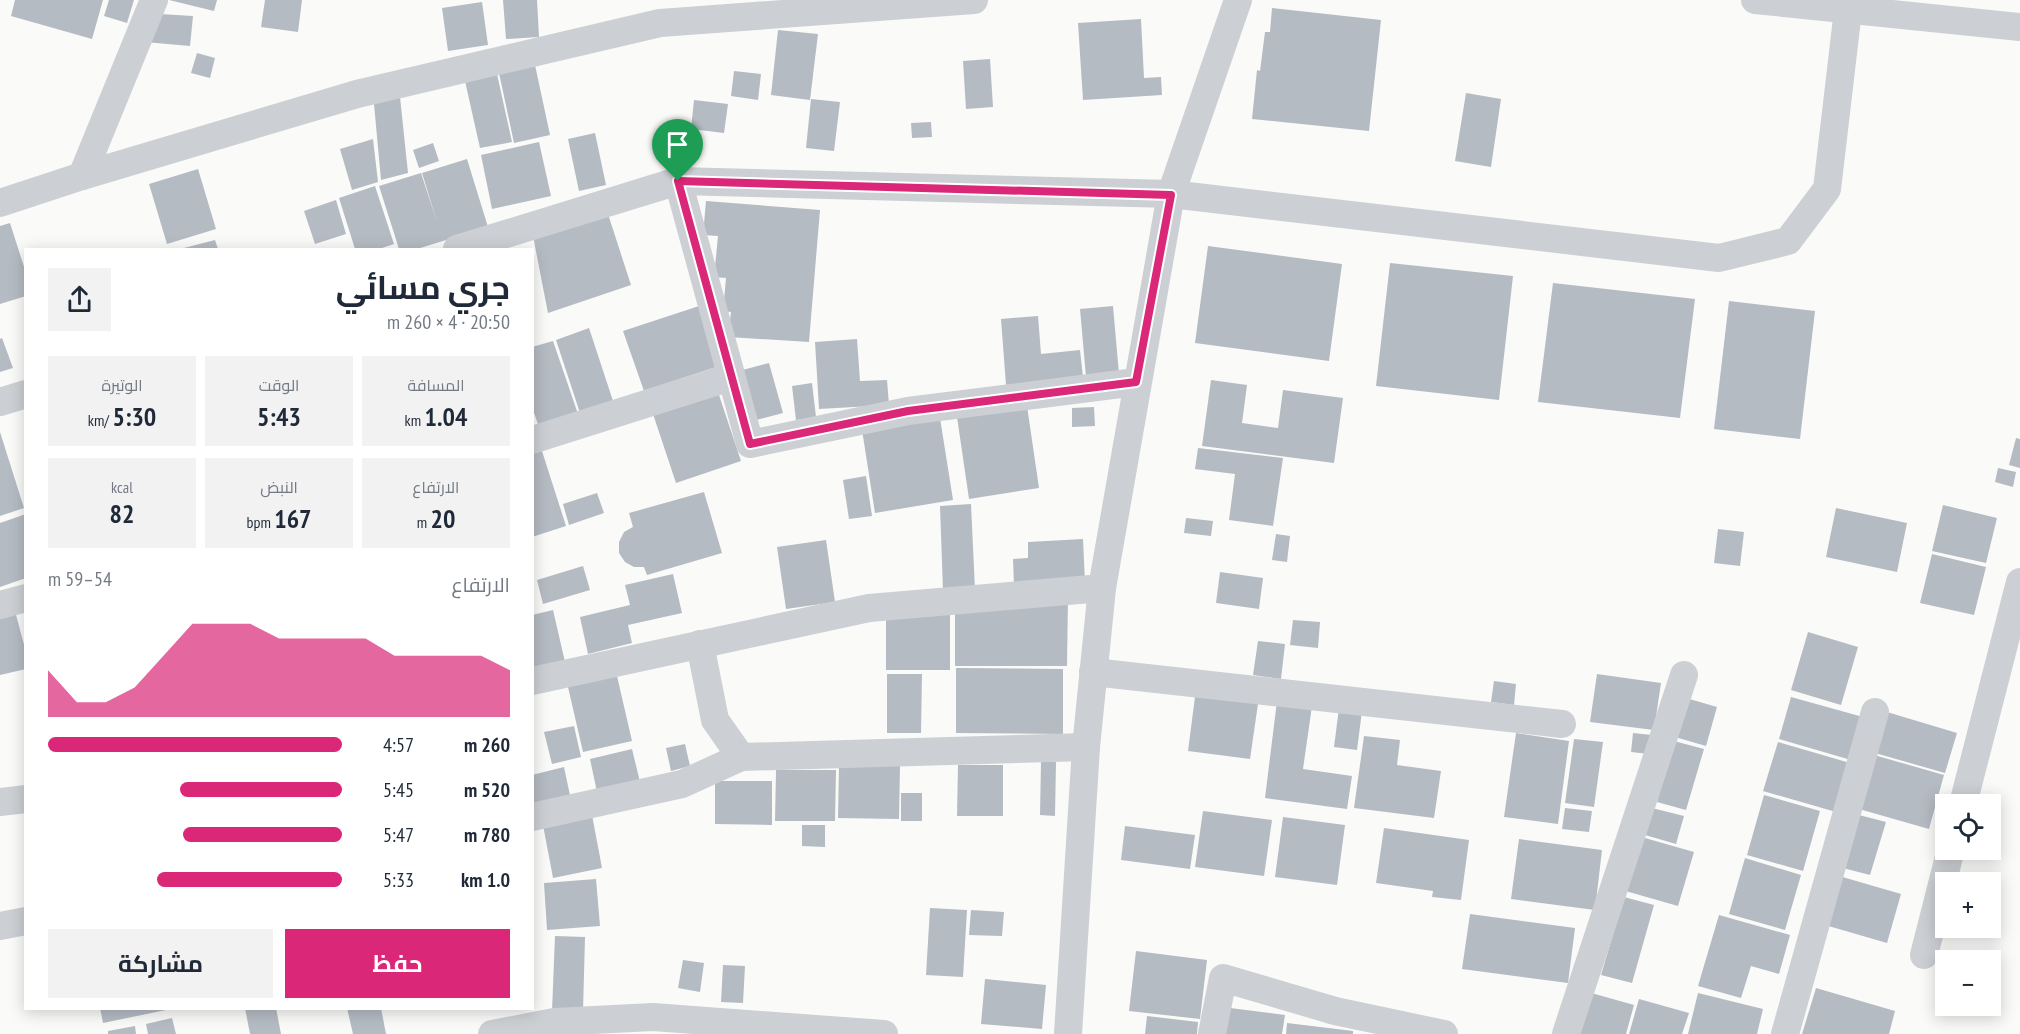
<!DOCTYPE html>
<html lang="ar">
<meta charset="utf-8">
<style>
body{margin:0;font-family:"PT Sans Narrow",Cairo,sans-serif;background:#f2f2f3;color:#1f2937;direction:rtl;height:100vh;display:flex;flex-direction:column;font-size:22px;white-space:nowrap}
*{box-sizing:border-box;margin:0}
p{font-size:20px;color:#747a83}
.icon{flex:none;width:33px;height:33px;fill:none;stroke:currentColor;stroke-width:2;stroke-linecap:round;stroke-linejoin:round}
.map{position:relative;flex:1;overflow:hidden;direction:ltr}
.panel{position:absolute;left:24px;top:248px;width:510px;height:762px;display:flex;flex-direction:column;background:#fff;border-radius:0px;box-shadow:0 3px 15px #0003;direction:rtl}
.panel>*{flex:none}
.fabs{position:absolute;left:1935px;top:794px;display:grid;gap:12px}
.fabs a{display:grid;place-items:center;width:66px;height:66px;border-radius:0px;background:#fff;box-shadow:0 3px 15px #0003;font-size:30px}
.pin{position:absolute;display:grid;place-items:center;width:51px;height:51px;color:#fff;margin:-62px -26px;border-radius:50% 50% 50% 0;rotate:-45deg;box-shadow:0 0 6px #0007}
.pin .icon{rotate:45deg}
.round{display:grid;place-items:center;flex:none;width:63px;height:63px;border-radius:0px;background:#f2f2f3}
.summary{display:flex;align-items:center;justify-content:space-between;height:102px;padding:0 24px}
h1{font-size:33px;font-weight:700;line-height:45px}
.stats{display:grid;grid-template-columns:repeat(3,1fr);gap:9px;height:102px;padding:6px 24px}
.stats div{display:grid;align-content:center;border-radius:0px;background:#f2f2f3;text-align:center}
.stats b{font-size:26px;font-weight:700}
.stats small{font-size:16px;font-weight:400}
.stats p{font-size:16px}
.chart{height:168px;padding:12px 24px}
.chart p{display:flex;justify-content:space-between}
.chart svg{width:100%;height:108px;margin-top:6px;fill:#db2777;opacity:.7}
.primary-button{display:flex;gap:12px;margin-top:auto;padding:12px 24px}
.primary-button a{flex:1;height:69px;border-radius:0px;background:#db2777;color:#fff;font-size:24px;font-weight:700;line-height:69px;text-align:center}
.primary-button a+a{background:#f2f2f3;color:#1f2937}
ul{padding:0 24px;list-style:none;font-size:20px}
li{display:grid;grid-template-columns:96px 72px 1fr;align-items:center;height:45px}
li i{height:15px;border-radius:8px;background:#db2777}
.map>svg:first-child{display:block}
.building{fill:#b5bbc3}
.lines{fill:none;stroke-linecap:round;stroke-linejoin:round}
.street{stroke:#cccfd3;stroke-width:28}
.route-casing{stroke:#fff;stroke-width:12}
.route{stroke:#db2777;stroke-width:8}
</style>
<div class="map">
<svg width="2020" height="1034" viewBox="0 0 2020 1034">
<rect width="100%" height="100%" fill="#fafaf8"/>
<g class="building">
<polygon points="15,0 103,0 92,39 11,16"/>
<polygon points="109,0 134,0 127,23 104,16"/>
<polygon points="169,0 217,0 214,11"/>
<polygon points="265,0 302,0 298,32 261,27"/>
<polygon points="503,0 537,0 539,37 506,39"/>
<polygon points="482,2 488,45 448,51 442,8"/>
<polygon points="1272,8 1381,20 1369,131 1252,119 1257,70 1260,71 1265,32 1270,32"/>
<polygon points="160,14 193,16 190,46 145,42"/>
<polygon points="1141,19 1144,78 1161,77 1162,95 1083,100 1078,23"/>
<polygon points="778,30 818,34 810,100 771,95"/>
<polygon points="197,53 215,58 210,78 191,73"/>
<polygon points="990,59 993,107 966,109 963,61"/>
<polygon points="535,65 550,135 514,143 499,73"/>
<polygon points="734,71 761,74 758,100 731,96"/>
<polygon points="497,74 512,142 480,148 465,81"/>
<polygon points="1466,93 1501,99 1491,167 1455,161"/>
<polygon points="400,97 408,173 381,180 374,104"/>
<polygon points="811,99 840,102 834,151 806,148"/>
<polygon points="694,100 728,104 724,133 691,129"/>
<polygon points="931,122 932,137 912,138 911,123"/>
<polygon points="595,133 606,185 579,191 568,139"/>
<polygon points="373,139 378,182 352,190 340,149"/>
<polygon points="539,142 551,196 492,209 481,155"/>
<polygon points="433,143 439,161 419,168 413,150"/>
<polygon points="467,159 488,227 417,249 399,249 379,186 421,173 437,222 422,173"/>
<polygon points="198,169 216,229 167,244 149,184"/>
<polygon points="375,186 394,244 379,249 355,249 339,198"/>
<polygon points="336,200 346,234 315,244 304,211"/>
<polygon points="706,201 820,210 809,342 728,337 731,312 723,311 726,278 714,277 718,236 703,235"/>
<polygon points="607,211 631,285 548,313 533,236"/>
<polygon points="10,223 26,273 26,296 0,304 0,226"/>
<polygon points="215,240 218,249 185,249 184,248"/>
<polygon points="1208,246 1342,264 1329,361 1195,343"/>
<polygon points="1390,263 1513,276 1499,400 1376,386"/>
<polygon points="1553,283 1695,299 1680,418 1538,402"/>
<polygon points="1729,301 1815,311 1800,439 1714,429"/>
<polygon points="699,306 719,366 644,391 623,331"/>
<polygon points="1113,306 1119,374 1086,377 1080,309"/>
<polygon points="1038,316 1041,354 1080,350 1083,377 1006,385 1001,319"/>
<polygon points="589,328 614,404 581,416 556,340"/>
<polygon points="2,338 13,368 0,372 0,339"/>
<polygon points="857,339 860,381 887,380 889,405 819,409 815,342"/>
<polygon points="553,341 579,417 540,430 532,407 532,347"/>
<polygon points="769,363 783,413 752,421 739,371"/>
<polygon points="1211,380 1247,385 1242,423 1278,428 1283,390 1343,398 1334,463 1202,446"/>
<polygon points="812,383 816,417 796,420 792,386"/>
<polygon points="718,392 741,461 676,483 653,414"/>
<polygon points="1027,406 1039,488 969,499 957,417"/>
<polygon points="1094,407 1095,426 1072,427 1072,408"/>
<polygon points="940,418 953,500 875,513 862,430"/>
<polygon points="0,432 24,508 0,516"/>
<polygon points="2016,438 2020,439 2020,468 2009,465"/>
<polygon points="541,448 566,526 532,537 532,450"/>
<polygon points="1198,448 1283,458 1273,526 1229,520 1235,474 1195,469"/>
<polygon points="1998,468 2016,472 2013,487 1995,482"/>
<polygon points="866,476 872,516 849,519 843,480"/>
<polygon points="704,492 722,553 647,575 644,567 634,567 625,562 619,553 619,542 624,532 633,527 629,513"/>
<polygon points="597,493 604,513 569,525 563,504"/>
<polygon points="971,504 975,590 943,591 940,506"/>
<polygon points="1943,505 1997,518 1986,563 1932,551"/>
<polygon points="1836,508 1907,523 1897,572 1826,557"/>
<polygon points="26,514 26,578 0,587 0,523"/>
<polygon points="1186,518 1213,521 1211,536 1184,533"/>
<polygon points="1718,529 1744,532 1740,566 1714,563"/>
<polygon points="1276,534 1290,536 1287,562 1272,560"/>
<polygon points="1083,539 1085,583 1014,586 1013,559 1028,558 1028,542"/>
<polygon points="826,540 835,602 786,609 777,547"/>
<polygon points="1932,554 1986,567 1974,615 1920,603"/>
<polygon points="583,566 590,590 543,604 537,580"/>
<polygon points="1220,572 1263,578 1259,609 1216,603"/>
<polygon points="673,574 682,613 628,625 632,643 588,654 580,617 630,605 625,585"/>
<polygon points="1068,597 1067,666 955,666 955,610"/>
<polygon points="553,610 565,662 532,670 532,615"/>
<polygon points="15,611 26,652 26,669 0,675 0,615"/>
<rect x="886" y="613" width="64" height="57"/>
<polygon points="1293,620 1320,622 1318,648 1290,645"/>
<polygon points="1808,632 1858,647 1841,705 1791,690"/>
<polygon points="1258,641 1285,644 1281,679 1253,675"/>
<polygon points="956,668 1063,669 1063,734 956,733"/>
<polygon points="887,674 922,674 921,733 887,733"/>
<polygon points="1597,674 1661,683 1654,730 1590,722"/>
<polygon points="617,676 632,741 583,752 568,687"/>
<polygon points="1494,681 1516,684 1514,705 1491,702"/>
<polygon points="1196,689 1259,697 1250,759 1188,751"/>
<polygon points="1791,697 1863,717 1851,760 1779,739"/>
<polygon points="1686,698 1717,707 1706,746 1675,737"/>
<polygon points="1277,701 1312,706 1303,769 1352,776 1347,809 1265,798"/>
<polygon points="1339,708 1362,711 1357,750 1334,747"/>
<polygon points="1887,712 1957,733 1945,773 1875,753"/>
<polygon points="574,726 581,757 552,764 544,732"/>
<polygon points="1516,733 1569,741 1558,824 1504,817"/>
<polygon points="1633,733 1652,735 1649,754 1631,752"/>
<polygon points="1364,736 1400,740 1397,765 1441,771 1434,818 1354,808"/>
<polygon points="1574,739 1603,742 1594,807 1565,803"/>
<polygon points="1674,741 1704,749 1686,810 1657,802"/>
<polygon points="1778,742 1850,763 1836,812 1763,791"/>
<polygon points="685,744 690,766 671,771 666,748"/>
<polygon points="632,749 640,782 597,792 590,759"/>
<polygon points="1874,755 1944,775 1929,829 1859,809"/>
<polygon points="1041,762 1056,762 1055,816 1040,815"/>
<polygon points="958,765 1003,765 1003,816 957,816"/>
<polygon points="839,766 900,766 899,819 838,818"/>
<polygon points="564,767 571,800 532,809 532,775"/>
<polygon points="776,770 836,770 835,821 775,821"/>
<polygon points="715,781 772,781 772,825 715,824"/>
<rect x="901" y="793" width="21" height="28"/>
<polygon points="1764,795 1820,811 1803,871 1747,855"/>
<polygon points="1565,808 1592,811 1589,832 1562,829"/>
<polygon points="1652,808 1684,816 1676,844 1645,835"/>
<polygon points="1203,811 1272,820 1264,876 1195,867"/>
<polygon points="592,815 602,868 553,878 543,825"/>
<polygon points="1859,815 1886,822 1870,875 1843,868"/>
<polygon points="1283,817 1345,825 1337,885 1275,877"/>
<polygon points="802,825 825,825 825,847 802,846"/>
<polygon points="1125,826 1195,835 1190,869 1121,860"/>
<polygon points="1384,828 1469,840 1461,900 1432,897 1433,891 1376,883"/>
<polygon points="1638,836 1694,852 1678,906 1622,890"/>
<polygon points="1519,839 1602,850 1595,910 1511,899"/>
<polygon points="1745,858 1801,875 1785,930 1729,914"/>
<polygon points="1839,876 1901,894 1887,943 1825,925"/>
<polygon points="596,879 600,926 547,930 544,883"/>
<polygon points="1624,897 1654,905 1632,983 1601,975"/>
<polygon points="930,908 967,910 963,977 926,975"/>
<polygon points="971,910 1004,912 1002,936 969,935"/>
<polygon points="1470,914 1575,928 1568,983 1462,969"/>
<polygon points="1719,915 1790,935 1779,974 1751,966 1741,998 1698,986"/>
<polygon points="555,936 585,937 583,1011 552,1011"/>
<polygon points="1136,951 1207,960 1200,1019 1129,1011"/>
<polygon points="683,960 704,963 700,992 678,988"/>
<polygon points="723,965 745,966 743,1003 721,1002"/>
<polygon points="985,979 1046,985 1042,1029 981,1024"/>
<polygon points="1816,988 1895,1011 1889,1034 1802,1034"/>
<polygon points="1588,992 1634,1005 1626,1034 1576,1034"/>
<polygon points="1698,993 1763,1009 1757,1034 1688,1034"/>
<polygon points="1639,999 1689,1013 1682,1034 1629,1034"/>
<polygon points="1222,1007 1285,1015 1282,1034 1218,1034"/>
<polygon points="100,1008 165,1008 166,1010 103,1023"/>
<polygon points="245,1008 276,1008 281,1034 250,1034"/>
<polygon points="347,1008 381,1008 386,1034 353,1034"/>
<polygon points="1147,1016 1198,1022 1197,1034 1145,1034"/>
<polygon points="172,1018 176,1034 148,1034 146,1024"/>
<polygon points="1287,1023 1353,1031 1353,1034 1286,1034"/>
<polygon points="135,1026 136,1034 108,1034 108,1031"/>
</g>
<g class="lines">
<g class="street">
<polyline points="1755,0 2020,27"/>
<polyline points="82,176 154,0"/>
<polyline points="678,181 750,444 908,411 1136,382"/>
<polyline points="0,203 82,176 357,94 660,23 974,0"/>
<polyline points="457,249 678,181 1171,194 1719,258 1788,241 1827,189 1848,10"/>
<polyline points="0,402 26,394"/>
<polyline points="532,440 731,377"/>
<polyline points="0,605 26,598"/>
<polyline points="700,644 715,720 741,757"/>
<polyline points="1093,672 1562,724"/>
<polyline points="532,681 869,608 1102,588"/>
<polyline points="0,802 26,799"/>
<polyline points="1963,804 2020,582"/>
<polyline points="532,817 682,784 741,757 1086,747"/>
<polyline points="0,926 26,921"/>
<polyline points="1924,955 1951,849"/>
<polyline points="492,1034 554,1022 653,1017 884,1034"/>
<polyline points="1068,1034 1086,747 1102,588 1171,194 1238,0"/>
<polyline points="1212,1034 1223,978 1335,1011 1444,1034"/>
<polyline points="1566,1034 1684,675"/>
<polyline points="1785,1034 1875,712"/>
</g>
</g>
<g class="lines">
<defs>
<polygon id="route" points="678,181 1171,195 1136,382 908,411 750,444"/>
</defs>
<use href="#route" class="route-casing"/>
<use href="#route" class="route"/>
</g>
</svg>
<div class="fabs">
<a><svg class="icon" aria-label="locate" viewBox="0 0 24 24"><circle cx="12" cy="12" r="6"/><path d="M12 2v4M12 18v4M2 12h4M18 12h4"/></svg></a>
<a>+</a>
<a>−</a>
</div>
<div class="pin" style="left:678px;top:181px;background:#1e9e55"><svg class="icon" aria-label="arrive" viewBox="0 0 24 24"><path d="M6 21V4h12l-3 4 3 4H6"/></svg></div>
<section class="panel">
<div class="summary"><div><h1>جري مسائي</h1><p>20:50 · 4 × 260 m</p></div><a class="round"><svg class="icon" aria-label="share" viewBox="0 0 24 24"><path d="M12 15V3M7 8l5-5 5 5M5 13v7h14v-7"/></svg></a></div>
<div class="stats">
<div><p>المسافة</p><b>1.04<small> km</small></b></div>
<div><p>الوقت</p><b>5:43</b></div>
<div><p>الوتيرة</p><b>5:30<small> /km</small></b></div>
</div>
<div class="stats">
<div><p>الارتفاع</p><b>20<small> m</small></b></div>
<div><p>النبض</p><b>167<small> bpm</small></b></div>
<div><p>kcal</p><b>82</b></div>
</div>
<div class="chart"><p><span>الارتفاع</span>54–59 m</p>
<svg viewBox="0 0 160 44" preserveAspectRatio="none"><path d="M0 44V25L10 38L20 38L30 32L40 19L50 6L60 6L70 6L80 12L90 12L100 12L110 12L120 19L130 19L140 19L150 19L160 25V44z"/></svg>
</div>
<ul>
<li><b>260 m</b>4:57<i style="width:100%"></i></li>
<li><b>520 m</b>5:45<i style="width:55%"></i></li>
<li><b>780 m</b>5:47<i style="width:54%"></i></li>
<li><b>1.0 km</b>5:33<i style="width:63%"></i></li>
</ul>
<div class="primary-button"><a>حفظ</a><a>مشاركة</a></div>
</section>
</div>
